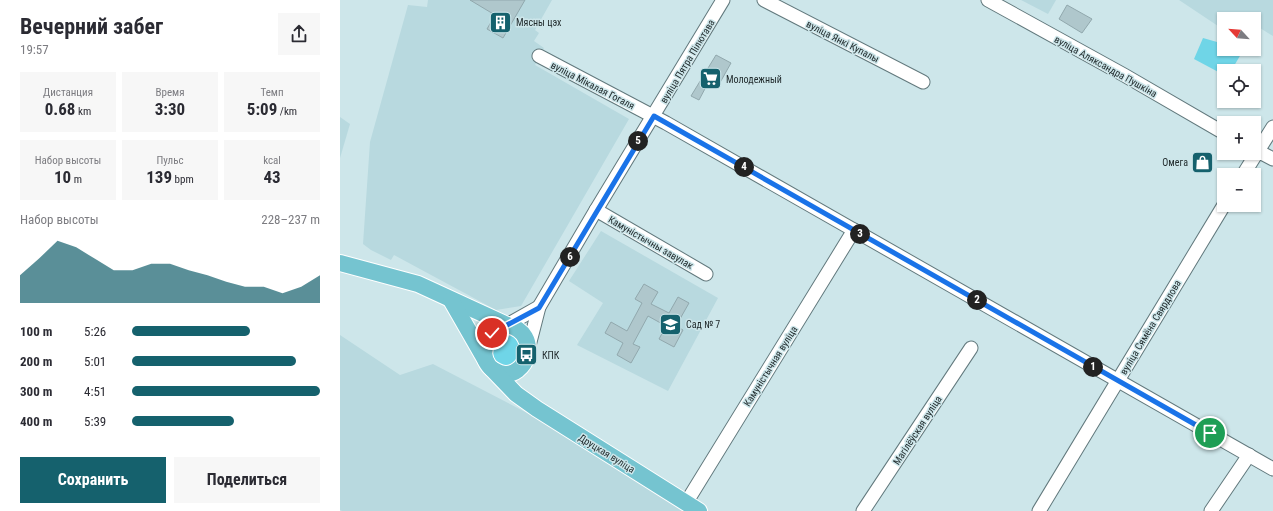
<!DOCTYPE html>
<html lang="ru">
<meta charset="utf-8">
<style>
body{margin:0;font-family:"Roboto Condensed",sans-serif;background:#f7f7f7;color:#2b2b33;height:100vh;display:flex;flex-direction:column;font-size:15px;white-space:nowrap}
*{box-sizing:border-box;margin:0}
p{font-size:13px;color:#7c7c81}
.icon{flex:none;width:22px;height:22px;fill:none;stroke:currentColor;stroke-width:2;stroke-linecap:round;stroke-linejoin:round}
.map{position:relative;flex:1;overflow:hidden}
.panel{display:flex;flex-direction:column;background:#fff;width:340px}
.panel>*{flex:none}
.needle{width:26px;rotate:296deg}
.tools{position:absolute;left:877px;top:12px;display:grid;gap:8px}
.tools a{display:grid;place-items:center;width:44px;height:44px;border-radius:0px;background:#fff;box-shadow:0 1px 3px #0004;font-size:20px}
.pin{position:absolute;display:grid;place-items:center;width:34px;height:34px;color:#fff;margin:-17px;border:2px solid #fff;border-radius:50%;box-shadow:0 1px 4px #0007}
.km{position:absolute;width:20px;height:20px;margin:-10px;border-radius:50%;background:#222;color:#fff;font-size:11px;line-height:20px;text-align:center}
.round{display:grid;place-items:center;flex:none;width:42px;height:42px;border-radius:0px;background:#f7f7f7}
.headline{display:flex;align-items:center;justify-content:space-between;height:68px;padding:0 20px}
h1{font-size:22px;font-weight:700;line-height:30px}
.figures{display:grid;grid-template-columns:repeat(3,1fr);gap:6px;height:68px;padding:4px 20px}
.figures div{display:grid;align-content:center;border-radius:0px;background:#f7f7f7;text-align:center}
.figures b{font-size:17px;font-weight:700}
.figures small{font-size:11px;font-weight:400}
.figures p{font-size:11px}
.chart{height:112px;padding:8px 20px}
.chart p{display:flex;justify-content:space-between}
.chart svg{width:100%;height:72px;margin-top:4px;fill:#15616d;opacity:.7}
.primary-button{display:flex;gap:8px;margin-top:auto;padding:8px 20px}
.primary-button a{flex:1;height:46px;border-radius:0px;background:#15616d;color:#fff;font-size:16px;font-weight:700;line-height:46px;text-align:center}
.primary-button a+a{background:#f7f7f7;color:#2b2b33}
ul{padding:0 20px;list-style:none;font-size:13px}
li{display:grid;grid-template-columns:64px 48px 1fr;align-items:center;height:30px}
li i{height:10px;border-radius:5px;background:#15616d}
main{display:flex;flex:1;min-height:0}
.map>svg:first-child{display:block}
.built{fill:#b8d9df}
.green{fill:#6fd5e7}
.building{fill:#afc7cc;stroke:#91a8ad}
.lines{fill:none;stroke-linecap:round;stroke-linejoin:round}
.minor-casing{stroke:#62797d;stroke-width:15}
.major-casing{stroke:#fff;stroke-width:18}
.minor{stroke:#fff;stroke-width:13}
.major{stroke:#75c4d0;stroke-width:16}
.route-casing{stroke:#fff;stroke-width:8}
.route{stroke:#1a73e8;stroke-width:5}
.labels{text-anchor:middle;stroke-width:3;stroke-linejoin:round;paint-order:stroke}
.poi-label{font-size:10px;fill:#222c2e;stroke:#cde6ea;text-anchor:start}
.street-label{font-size:10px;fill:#222c2e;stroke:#cde6ea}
</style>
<main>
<section class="panel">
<div class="headline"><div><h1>Вечерний забег</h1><p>19:57</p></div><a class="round"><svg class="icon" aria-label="share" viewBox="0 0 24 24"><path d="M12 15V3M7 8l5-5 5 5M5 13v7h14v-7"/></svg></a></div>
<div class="figures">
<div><p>Дистанция</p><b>0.68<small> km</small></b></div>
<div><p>Время</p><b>3:30</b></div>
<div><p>Темп</p><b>5:09<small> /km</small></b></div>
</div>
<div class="figures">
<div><p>Набор высоты</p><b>10<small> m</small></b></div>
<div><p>Пульс</p><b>139<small> bpm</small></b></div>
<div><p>kcal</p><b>43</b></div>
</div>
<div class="chart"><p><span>Набор высоты</span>228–237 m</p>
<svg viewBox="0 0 160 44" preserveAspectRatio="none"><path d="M0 44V27L10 17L20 6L30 10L40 17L50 24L60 24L70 20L80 20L90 24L100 27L110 31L120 34L130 34L140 38L150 34L160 27V44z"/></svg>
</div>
<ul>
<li><b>100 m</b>5:26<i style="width:63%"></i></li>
<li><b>200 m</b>5:01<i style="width:87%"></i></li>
<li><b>300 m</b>4:51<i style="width:100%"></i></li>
<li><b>400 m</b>5:39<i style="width:54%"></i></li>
</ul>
<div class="primary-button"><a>Сохранить</a><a>Поделиться</a></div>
</section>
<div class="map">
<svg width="933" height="511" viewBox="0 0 933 511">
<rect width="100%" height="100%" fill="#cde6ea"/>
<g class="built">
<polygon points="88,0 212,0 195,30 199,33 194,41 204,48 195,65 289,119 181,306 156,310 54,255 51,260 31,250 23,244 30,142 68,5 87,7"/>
<polygon points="681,0 716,0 708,14"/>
<polygon points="839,0 933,0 933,36 920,28 915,36 914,35 914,19 884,19 884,30"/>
<polygon points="0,117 10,124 0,158"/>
<polygon points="261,231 378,298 328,391 237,345 263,303 229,281"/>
<polygon points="0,335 60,375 93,364 212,426 346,511 2,511 0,510"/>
</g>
<g class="green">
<polygon points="863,38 884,44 884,49 904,49 891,71 884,71 884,75 854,59"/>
<path d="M163,335C175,335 179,340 182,350L174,365L160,366L153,360L151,347Z"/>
</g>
<g class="building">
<polygon points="130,0 185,0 163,38 147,29 155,15"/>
<polygon points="727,5 752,19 742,33 719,19"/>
<polygon points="376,55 391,63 377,88 368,83 359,100 351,96"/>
<polygon points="304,284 318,292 311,304 329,313 338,297 349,303 336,326 343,330 334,347 319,339 326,326 308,316 293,344 300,347 291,363 277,355 283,343 265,333 271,322 287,331 302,303 295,299"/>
</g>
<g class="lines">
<defs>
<g id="minor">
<polyline points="424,0 583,82"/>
<polyline points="648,0 784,75 884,133"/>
<polyline points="199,56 326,123 933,469"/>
<polyline points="914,149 933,159"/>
<polyline points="903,175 933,127"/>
<polyline points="256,210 366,274"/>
<polyline points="167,325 199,307"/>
<polyline points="189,346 199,307 256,210 383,0"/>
<polyline points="346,503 514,230"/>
<polyline points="523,511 631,348"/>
<polyline points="699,511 884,205"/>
<polyline points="871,511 909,455"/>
</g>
<g id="major">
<polyline points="0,263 78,284 167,325"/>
<polyline points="111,300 146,361"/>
<path d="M167,325C203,333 187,381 160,373C156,371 152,370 149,366C136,350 152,331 167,325Z"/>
<polyline points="152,369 176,394 197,409 359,511"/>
</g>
</defs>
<use href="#minor" class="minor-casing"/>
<use href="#major" class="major-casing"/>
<use href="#minor" class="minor"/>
<use href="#major" class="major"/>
</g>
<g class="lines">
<defs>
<polyline id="route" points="152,333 159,328 167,325 199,308 314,116 870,433"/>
</defs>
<use href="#route" class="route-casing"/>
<use href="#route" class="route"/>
</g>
<defs>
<symbol id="building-square" viewBox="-11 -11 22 22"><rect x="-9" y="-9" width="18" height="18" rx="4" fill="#15616d" stroke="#cde6ea"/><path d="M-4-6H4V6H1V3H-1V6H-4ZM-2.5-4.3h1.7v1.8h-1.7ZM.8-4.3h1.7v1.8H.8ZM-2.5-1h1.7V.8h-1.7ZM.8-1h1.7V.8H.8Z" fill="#fff"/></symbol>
<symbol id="supermarket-square" viewBox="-11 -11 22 22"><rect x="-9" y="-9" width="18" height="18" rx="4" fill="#15616d" stroke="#cde6ea"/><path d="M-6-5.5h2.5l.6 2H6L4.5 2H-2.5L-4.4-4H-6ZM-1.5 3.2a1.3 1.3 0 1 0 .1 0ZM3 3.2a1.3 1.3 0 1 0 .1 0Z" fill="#fff"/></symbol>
<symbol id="shop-square" viewBox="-11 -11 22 22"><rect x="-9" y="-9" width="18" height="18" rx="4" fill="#15616d" stroke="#cde6ea"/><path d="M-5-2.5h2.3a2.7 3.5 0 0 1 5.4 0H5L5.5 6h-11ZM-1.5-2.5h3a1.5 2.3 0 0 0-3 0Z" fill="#fff"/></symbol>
<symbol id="school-square" viewBox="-11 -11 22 22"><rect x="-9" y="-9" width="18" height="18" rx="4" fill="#15616d" stroke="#cde6ea"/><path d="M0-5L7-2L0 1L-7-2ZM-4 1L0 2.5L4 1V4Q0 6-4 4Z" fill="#fff"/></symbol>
<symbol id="bus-square" viewBox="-11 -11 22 22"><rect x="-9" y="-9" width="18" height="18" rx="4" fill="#15616d" stroke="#cde6ea"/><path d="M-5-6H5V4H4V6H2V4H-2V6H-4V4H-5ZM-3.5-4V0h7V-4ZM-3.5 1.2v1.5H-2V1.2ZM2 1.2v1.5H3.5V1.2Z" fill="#fff"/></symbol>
</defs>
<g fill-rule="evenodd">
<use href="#building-square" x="148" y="10" width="25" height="25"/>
<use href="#supermarket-square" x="358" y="66" width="25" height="25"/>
<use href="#shop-square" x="850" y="150" width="25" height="25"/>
<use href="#school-square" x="318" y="312" width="25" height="25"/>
<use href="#bus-square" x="174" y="342" width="25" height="25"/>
</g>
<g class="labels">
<g class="poi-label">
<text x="176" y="26">Мясны цэх</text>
<text x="386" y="83">Молодежный</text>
<text x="848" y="166" text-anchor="end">Омега</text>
<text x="346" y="328">Сад № 7</text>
<text x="202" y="359">КПК</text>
</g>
<g class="street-label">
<text transform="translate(503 41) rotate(27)" y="4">вуліца Янкі Купалы</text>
<text transform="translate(347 61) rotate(-59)" y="4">вуліца Пятра Пілютава</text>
<text transform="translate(766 66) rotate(29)" y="4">вуліца Аляксандра Пушкіна</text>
<text transform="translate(253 85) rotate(27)" y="4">вуліца Мікалая Гогаля</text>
<text transform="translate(311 242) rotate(30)" y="4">Камуністычны завулак</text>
<text transform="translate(810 327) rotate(-59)" y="4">вуліца Сямёна Свярдлова</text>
<text transform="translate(430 366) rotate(-58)" y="4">Камуністычная вуліца</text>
<text transform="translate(577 430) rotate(-57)" y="4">Магілёўская вуліца</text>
<text transform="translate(267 453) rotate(32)" y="4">Друцкая вуліца</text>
</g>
</g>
</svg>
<div class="tools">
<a><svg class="needle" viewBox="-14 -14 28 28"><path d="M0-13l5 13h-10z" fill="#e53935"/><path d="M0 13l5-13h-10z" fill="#7c7c81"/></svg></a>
<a><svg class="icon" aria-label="locate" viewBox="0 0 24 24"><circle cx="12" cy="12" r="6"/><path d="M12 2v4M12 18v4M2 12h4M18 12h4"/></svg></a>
<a>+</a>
<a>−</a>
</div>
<div class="pin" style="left:870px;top:433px;background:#1e9e55"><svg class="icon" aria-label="arrive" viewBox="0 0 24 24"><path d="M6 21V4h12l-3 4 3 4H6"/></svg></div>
<div class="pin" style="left:152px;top:333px;background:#d93025"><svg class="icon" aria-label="check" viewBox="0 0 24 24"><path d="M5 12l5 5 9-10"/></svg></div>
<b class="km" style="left:753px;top:367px">1</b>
<b class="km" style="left:637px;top:300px">2</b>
<b class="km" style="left:520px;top:234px">3</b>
<b class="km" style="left:404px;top:167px">4</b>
<b class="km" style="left:298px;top:141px">5</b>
<b class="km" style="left:230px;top:257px">6</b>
</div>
</main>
